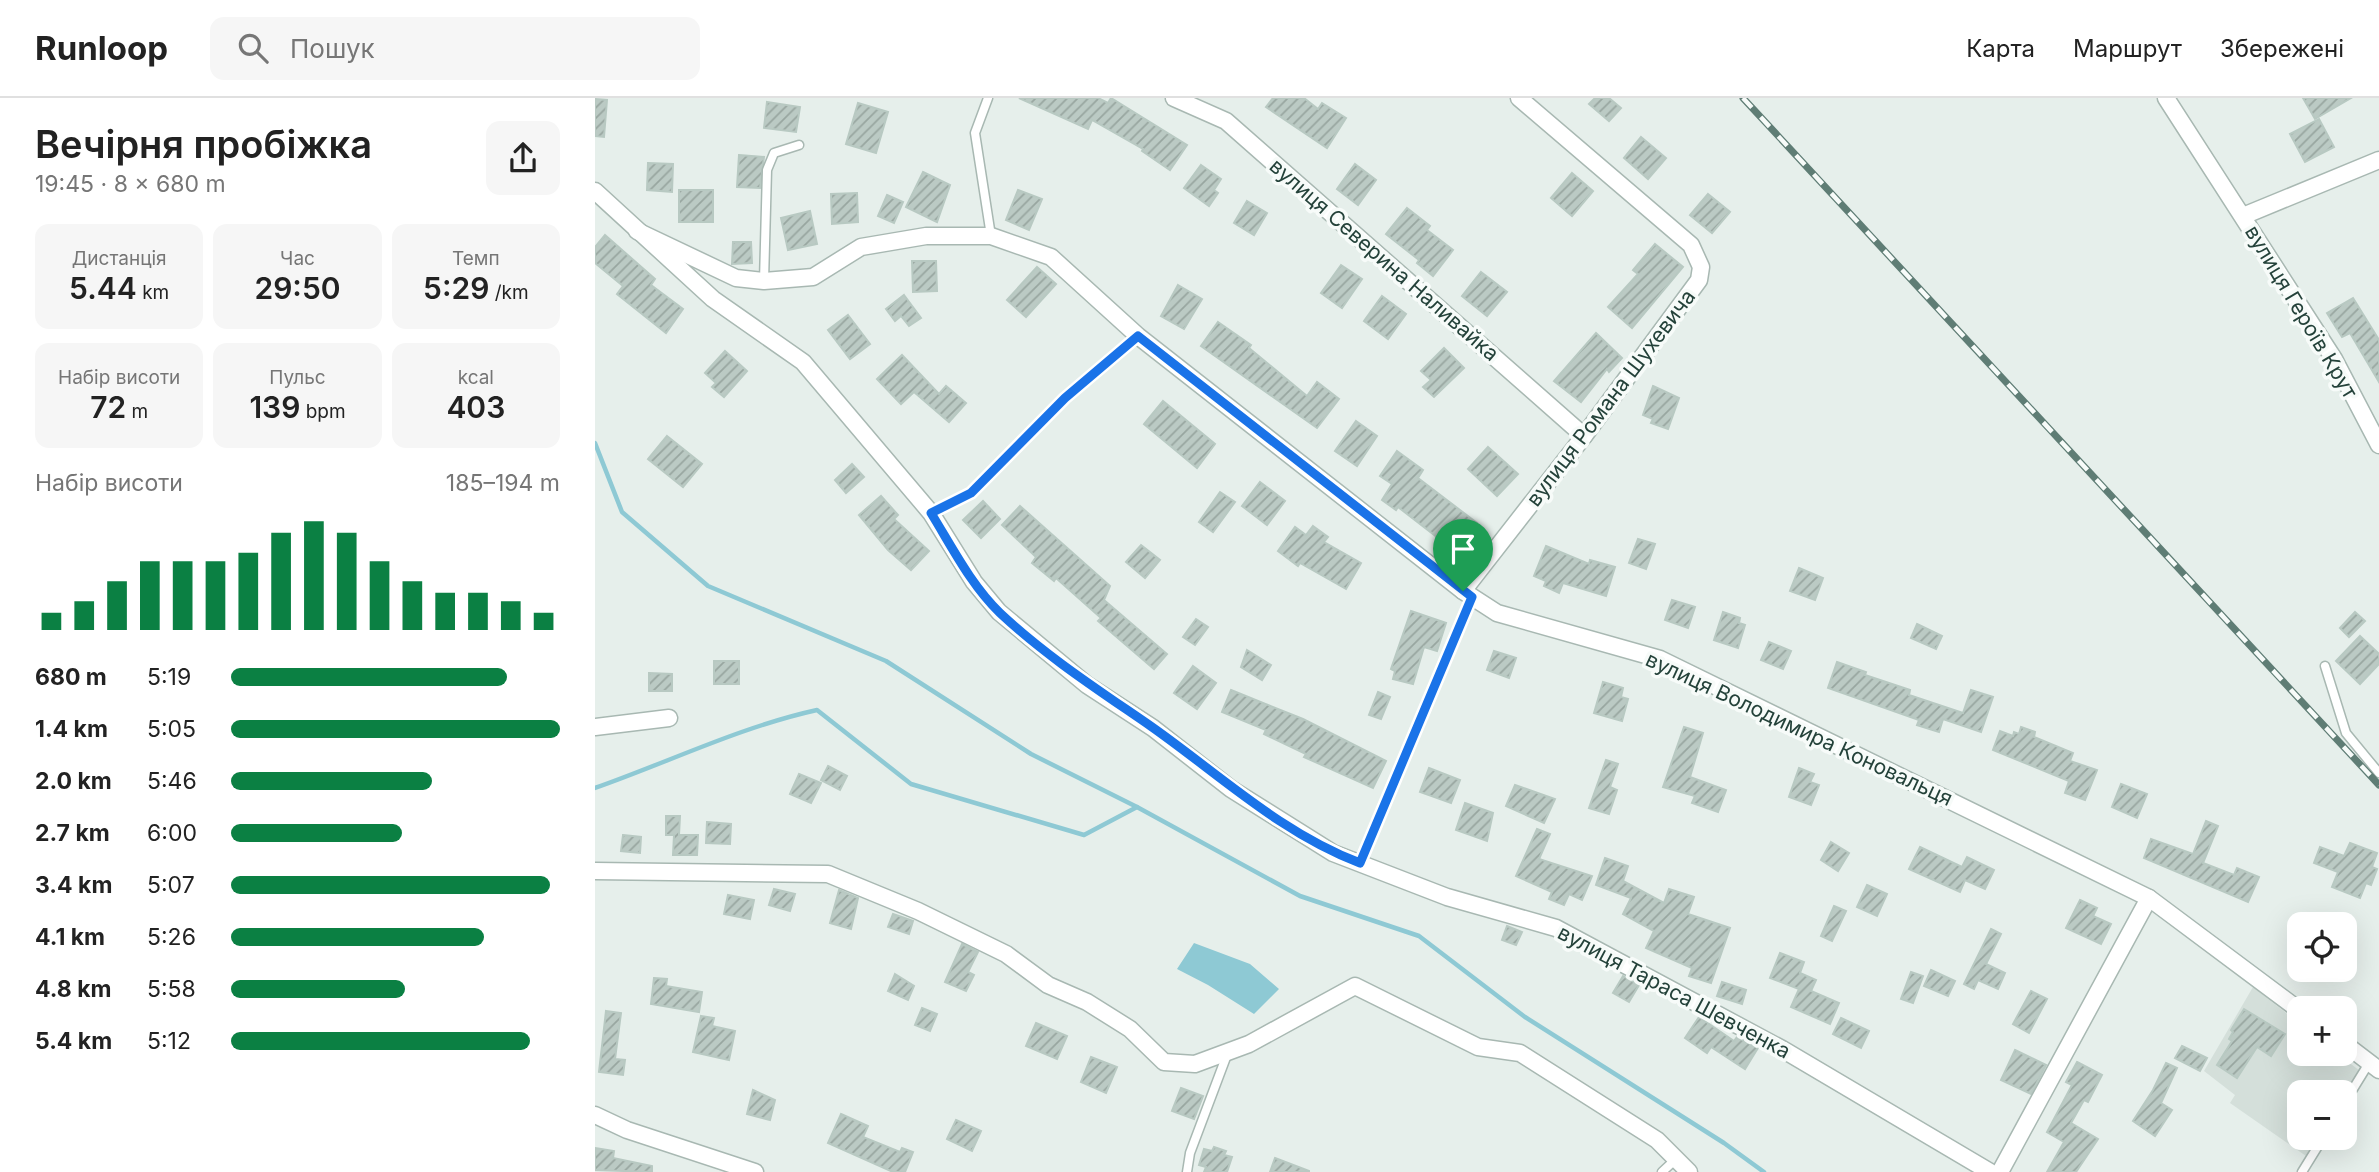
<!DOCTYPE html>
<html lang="uk">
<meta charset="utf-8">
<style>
body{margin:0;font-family:Inter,sans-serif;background:#f6f6f6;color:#222;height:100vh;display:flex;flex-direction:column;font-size:26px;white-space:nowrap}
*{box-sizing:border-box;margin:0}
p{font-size:23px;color:#767676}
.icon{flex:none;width:38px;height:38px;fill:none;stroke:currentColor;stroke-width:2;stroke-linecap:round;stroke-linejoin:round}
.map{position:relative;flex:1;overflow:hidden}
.panel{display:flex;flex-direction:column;background:#fff;width:595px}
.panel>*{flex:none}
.controls{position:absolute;left:1692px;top:814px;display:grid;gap:14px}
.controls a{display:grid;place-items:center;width:70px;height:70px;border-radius:14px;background:#fff;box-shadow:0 7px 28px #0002;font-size:35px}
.pin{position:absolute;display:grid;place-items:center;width:60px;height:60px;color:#fff;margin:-72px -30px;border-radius:50% 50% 50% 0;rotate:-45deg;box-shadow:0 0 7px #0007}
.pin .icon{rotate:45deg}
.round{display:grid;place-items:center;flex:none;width:74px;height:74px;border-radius:14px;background:#f6f6f6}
.summary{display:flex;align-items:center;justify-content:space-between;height:119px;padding:0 35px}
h1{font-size:38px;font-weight:600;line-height:52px}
.metrics{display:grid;grid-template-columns:repeat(3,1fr);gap:10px;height:119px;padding:7px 35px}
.metrics div{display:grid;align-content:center;border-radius:14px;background:#f6f6f6;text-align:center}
.metrics b{font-size:30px;font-weight:600}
.metrics small{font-size:19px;font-weight:400}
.metrics p{font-size:19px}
.chart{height:196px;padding:14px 35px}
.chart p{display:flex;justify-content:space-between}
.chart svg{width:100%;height:126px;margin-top:7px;stroke:#0b8043;stroke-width:6}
ul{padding:0 35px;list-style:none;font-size:23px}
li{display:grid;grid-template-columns:112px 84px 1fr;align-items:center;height:52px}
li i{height:18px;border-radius:9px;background:#0b8043}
header{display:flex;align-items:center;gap:42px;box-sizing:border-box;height:98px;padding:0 35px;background:#fff;border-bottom:2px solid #e0e0e0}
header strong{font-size:33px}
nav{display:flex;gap:38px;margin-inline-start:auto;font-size:24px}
.search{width:490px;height:63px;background:#f6f6f6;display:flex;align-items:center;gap:18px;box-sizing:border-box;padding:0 24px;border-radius:14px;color:#767676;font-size:26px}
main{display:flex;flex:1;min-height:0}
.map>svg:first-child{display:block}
.built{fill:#d4dfda}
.water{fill:#8ec9d4}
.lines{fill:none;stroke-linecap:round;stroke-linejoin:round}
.stream{stroke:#8ec9d4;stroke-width:4.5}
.building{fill:url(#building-hatch);stroke:#b8c9c2;stroke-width:2}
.lane-casing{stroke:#a8b8b2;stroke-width:11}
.street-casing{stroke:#a8b8b2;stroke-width:19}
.lane{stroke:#fff;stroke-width:8}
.street{stroke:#fff;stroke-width:16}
.rail-casing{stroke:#5f7d75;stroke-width:7}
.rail{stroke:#f7fbf9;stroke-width:4.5;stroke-dasharray:13;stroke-linecap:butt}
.route-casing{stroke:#fff;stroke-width:14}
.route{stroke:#1a73e8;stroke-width:9}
.labels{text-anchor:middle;stroke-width:7;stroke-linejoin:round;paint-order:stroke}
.street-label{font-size:21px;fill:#24423a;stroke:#f7fbf9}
</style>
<header>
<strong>Runloop</strong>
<div class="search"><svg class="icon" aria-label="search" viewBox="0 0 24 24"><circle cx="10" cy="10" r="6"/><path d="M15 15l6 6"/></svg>Пошук</div>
<nav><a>Карта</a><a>Маршрут</a><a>Збережені</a></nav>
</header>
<main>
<section class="panel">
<div class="summary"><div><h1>Вечірня пробіжка</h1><p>19:45 · 8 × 680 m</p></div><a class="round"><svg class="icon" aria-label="share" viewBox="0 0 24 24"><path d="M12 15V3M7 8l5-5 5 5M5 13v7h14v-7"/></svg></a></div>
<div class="metrics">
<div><p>Дистанція</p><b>5.44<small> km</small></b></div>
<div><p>Час</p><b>29:50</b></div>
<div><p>Темп</p><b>5:29<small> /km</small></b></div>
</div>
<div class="metrics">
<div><p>Набір висоти</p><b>72<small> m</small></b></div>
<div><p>Пульс</p><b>139<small> bpm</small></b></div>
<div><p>kcal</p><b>403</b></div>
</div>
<div class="chart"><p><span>Набір висоти</span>185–194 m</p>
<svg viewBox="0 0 160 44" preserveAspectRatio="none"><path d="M5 44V38M15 44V34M25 44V27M35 44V20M45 44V20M55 44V20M65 44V17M75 44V10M85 44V6M95 44V10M105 44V20M115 44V27M125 44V31M135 44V31M145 44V34M155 44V38"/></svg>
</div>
<ul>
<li><b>680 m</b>5:19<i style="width:84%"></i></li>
<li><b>1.4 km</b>5:05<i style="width:100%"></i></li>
<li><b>2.0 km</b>5:46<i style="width:61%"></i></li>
<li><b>2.7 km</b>6:00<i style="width:52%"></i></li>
<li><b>3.4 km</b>5:07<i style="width:97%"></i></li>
<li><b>4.1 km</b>5:26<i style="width:77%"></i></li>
<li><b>4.8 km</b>5:58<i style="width:53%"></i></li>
<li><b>5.4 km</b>5:12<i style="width:91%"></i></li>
</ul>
</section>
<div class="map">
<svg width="1784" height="1074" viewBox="0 0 1784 1074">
<defs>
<pattern id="building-hatch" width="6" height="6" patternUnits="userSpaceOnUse" patternTransform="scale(1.75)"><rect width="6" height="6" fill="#bbcac4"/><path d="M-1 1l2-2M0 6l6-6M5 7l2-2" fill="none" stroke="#98a6a0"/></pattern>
</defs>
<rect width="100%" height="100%" fill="#e6efeb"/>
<polygon class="built" points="1658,889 1704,925 1704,956 1743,956 1765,973 1750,996 1704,994 1704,1040 1722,1040 1711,1058 1635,1005 1640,997 1609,973"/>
<polygon class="water" points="599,845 655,866 684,891 659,916 613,887 582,871"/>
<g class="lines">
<g class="stream">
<polyline points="0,345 27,414 113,488 291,563 436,656 542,709"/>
<path d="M0,690C74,664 145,629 222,612L316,686L489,737L542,709L705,798L824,838L930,919L1129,1045L1169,1074"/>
</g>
</g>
<g class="building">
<polygon points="424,0 503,0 513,5 516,0 592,47 575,72 547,53 548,51 497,22 493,31"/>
<polygon points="678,0 709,0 723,11 727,5 751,20 732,50 671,9"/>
<polygon points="1000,0 1014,0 1026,10 1014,23 994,6"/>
<polygon points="1708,0 1756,0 1720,21"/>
<polygon points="0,1 12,2 9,39 0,38"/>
<polygon points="172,4 205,9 201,34 169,30"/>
<polygon points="263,5 293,14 281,55 251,46"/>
<polygon points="1724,21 1739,49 1710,64 1695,36"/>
<polygon points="1046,39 1071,60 1053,81 1029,60"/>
<polygon points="144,57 169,59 165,90 142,89"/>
<polygon points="53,65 78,66 77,94 52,92"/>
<polygon points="760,66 781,82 763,107 742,91"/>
<polygon points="606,67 626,81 619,92 623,95 614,108 589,90"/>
<polygon points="328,74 355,87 342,124 311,109"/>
<polygon points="977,75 998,93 977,118 956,100"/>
<rect x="84" y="92" width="34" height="32"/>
<polygon points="423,92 447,101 434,132 411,122"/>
<polygon points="262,95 263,124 237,126 236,96"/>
<polygon points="1113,96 1135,114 1117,135 1095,117"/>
<polygon points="292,97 308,104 299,125 283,118"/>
<polygon points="652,103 672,115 659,137 639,125"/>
<polygon points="812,110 835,128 832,132 858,152 838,178 822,165 824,162 791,136"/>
<polygon points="215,113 222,146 193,152 186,120"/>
<polygon points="10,137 60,181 56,187 88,211 71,235 22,196 28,188 0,165 0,149"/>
<polygon points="138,144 156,144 157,165 137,166"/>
<polygon points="1060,146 1088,169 1037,230 1013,209 1043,176 1038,172"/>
<polygon points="317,163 341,163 342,193 318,194"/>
<polygon points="746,167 767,181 747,210 726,195"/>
<polygon points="442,169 461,186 431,219 412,202"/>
<polygon points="886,174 912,194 892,218 867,198"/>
<polygon points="583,187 607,201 589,231 566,218"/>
<polygon points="309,197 326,220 314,228 306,218 300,223 291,211"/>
<polygon points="787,198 811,216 793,241 769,223"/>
<polygon points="1758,200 1784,242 1784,284 1755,235 1747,239 1732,215"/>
<polygon points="253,217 275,246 255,261 233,232"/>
<polygon points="623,224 656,247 654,250 712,298 722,284 744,301 722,330 606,248"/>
<polygon points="1001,235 1027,260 1014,274 1012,271 986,304 959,283"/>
<polygon points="849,250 869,270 839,299 828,289 836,282 826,273"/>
<polygon points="130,253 152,273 129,299 117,289 121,285 110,275"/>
<polygon points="307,257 344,296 351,288 371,305 354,324 319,294 306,306 282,281"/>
<polygon points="1058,288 1084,300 1073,331 1056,325 1058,321 1048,317"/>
<polygon points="568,303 620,346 602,370 549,326"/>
<polygon points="761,323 782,338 762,368 740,353"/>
<polygon points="72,338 107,366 88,389 53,361"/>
<polygon points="893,349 923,376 902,398 873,371"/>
<polygon points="802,353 828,372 823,380 882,425 860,453 803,409 801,412 787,402 797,386 785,378"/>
<polygon points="257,366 269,379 251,395 240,382"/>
<polygon points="665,384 690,403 672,427 647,408"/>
<polygon points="625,394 640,404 618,434 604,424"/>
<polygon points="286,398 303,417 299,421 334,453 316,472 293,452 264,417"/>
<polygon points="388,403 405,421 386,440 368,422"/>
<polygon points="425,408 515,488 509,502 572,556 559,571 503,523 506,520 461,480 459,483 437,465 441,459 407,427"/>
<polygon points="718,428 733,439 729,444 766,465 751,491 705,465 703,468 683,453 700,429 711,437"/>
<polygon points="1043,441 1060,446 1051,471 1034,465"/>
<polygon points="546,447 565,462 550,480 531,464"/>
<polygon points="951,448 994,466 995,462 1020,469 1011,498 968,485 964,495 949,488 951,483 939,478"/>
<polygon points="1204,470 1228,480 1220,502 1195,493"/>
<polygon points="1077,502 1100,509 1093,530 1070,522"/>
<polygon points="816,513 851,525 842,553 829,549 818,586 798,581 800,573 796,571"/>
<polygon points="1128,514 1145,520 1144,525 1150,527 1143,550 1119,542"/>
<polygon points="1760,514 1770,523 1754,539 1745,530"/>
<polygon points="601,521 613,529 600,547 588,539"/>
<polygon points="1322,526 1347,538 1341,551 1316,540"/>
<polygon points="1765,538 1784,556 1784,566 1765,586 1741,563"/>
<polygon points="1174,544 1196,553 1188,571 1166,562"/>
<polygon points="652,552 676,567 667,582 646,569"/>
<polygon points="899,553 921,560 914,580 892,572"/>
<rect x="119" y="563" width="25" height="23"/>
<polygon points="1242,564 1271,574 1270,577 1315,592 1314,597 1368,615 1376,592 1398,599 1386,634 1348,621 1344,634 1322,627 1324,622 1233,590"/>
<polygon points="598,568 621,585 602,611 579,595"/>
<polygon points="54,575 77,576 77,593 54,593"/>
<polygon points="1008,584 1028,590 1026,599 1033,601 1027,623 999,615"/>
<polygon points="636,592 708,621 791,663 778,690 709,659 711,656 669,636 671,632 627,614"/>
<polygon points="783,594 795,599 786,621 774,617"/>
<polygon points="1089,629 1108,635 1095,679 1131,692 1123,714 1097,705 1100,698 1068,689"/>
<polygon points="1426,629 1440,634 1439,639 1478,655 1475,663 1502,672 1490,702 1470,695 1474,683 1398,652 1405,633 1418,638 1419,634 1424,636"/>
<polygon points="1011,662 1023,666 1015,689 1022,692 1014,716 994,710"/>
<polygon points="233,668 252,678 245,692 226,682"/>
<polygon points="834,670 865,682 856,705 825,694"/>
<polygon points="1204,670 1219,676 1215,684 1224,687 1216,707 1194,699"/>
<polygon points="204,676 226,685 216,705 195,696"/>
<polygon points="1526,686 1552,696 1542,720 1517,709"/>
<polygon points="920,687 960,701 949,725 911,708"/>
<polygon points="870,705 898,715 892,743 861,732"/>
<polygon points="71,718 85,718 84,737 103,737 102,757 78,757 79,737 71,737"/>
<polygon points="1611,723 1623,728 1608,765 1639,777 1642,770 1664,779 1653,804 1549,760 1556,741 1598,756"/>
<polygon points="112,724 136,726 135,746 111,745"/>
<polygon points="942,731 955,736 944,761 997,778 987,802 974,796 969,807 954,801 957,794 921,778"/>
<polygon points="28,737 46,739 45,755 26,753"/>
<polygon points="1236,744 1254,755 1243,773 1226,762"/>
<polygon points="1755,745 1782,755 1777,769 1782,771 1776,787 1771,785 1765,800 1737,789 1743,774 1719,765 1725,749 1749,758"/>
<polygon points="1325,749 1367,769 1372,759 1399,772 1390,791 1370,782 1365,794 1314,771"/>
<polygon points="1010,760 1033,768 1028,783 1069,805 1074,791 1099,799 1093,816 1135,830 1116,885 1094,878 1097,870 1051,850 1059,833 1028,816 1036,800 1001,787"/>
<polygon points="1272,787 1292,796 1282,818 1262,809"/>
<polygon points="179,791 200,796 195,813 174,807"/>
<polygon points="244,792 263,800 256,831 235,825"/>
<polygon points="133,797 159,802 155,821 129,816"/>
<polygon points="1485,802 1502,810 1498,818 1516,826 1506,846 1471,830"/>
<polygon points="1239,808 1251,813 1237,843 1226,838"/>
<polygon points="298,816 318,823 314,836 293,829"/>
<polygon points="912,828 927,834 921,847 907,842"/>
<polygon points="1396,831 1406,836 1391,866 1410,875 1403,891 1383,882 1379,891 1369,886"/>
<polygon points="367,846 383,854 373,874 379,877 371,893 350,884"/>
<polygon points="1185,855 1209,864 1205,875 1221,882 1216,893 1244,905 1235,926 1196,909 1204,891 1175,880"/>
<polygon points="1336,872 1360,883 1353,898 1329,888"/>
<polygon points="1316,874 1328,878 1318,905 1306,901"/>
<polygon points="300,876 319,888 313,902 293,893"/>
<polygon points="1028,878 1044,887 1034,904 1018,895"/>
<polygon points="59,880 72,881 71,888 107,894 104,914 56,906"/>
<polygon points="1127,884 1151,892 1147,906 1122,898"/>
<polygon points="1436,893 1452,901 1434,935 1418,926"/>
<polygon points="327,910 342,916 335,933 320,927"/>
<polygon points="1649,911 1690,936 1676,958 1662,949 1642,980 1622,967 1637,943 1634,941 1638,934 1636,932"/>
<polygon points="11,913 26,915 20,961 30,962 28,977 4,974"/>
<polygon points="106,918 119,920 117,928 140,933 134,962 98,954"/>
<polygon points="1104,919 1139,943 1142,939 1163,950 1150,971 1116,949 1112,955 1090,940"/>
<polygon points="1246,920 1274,933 1266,950 1238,936"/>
<polygon points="441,925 472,938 462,961 431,948"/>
<polygon points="1587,948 1612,960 1605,973 1580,960"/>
<polygon points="1420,952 1451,967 1436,996 1406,982"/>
<polygon points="496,959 522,969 511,995 486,984"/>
<polygon points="1482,964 1507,977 1493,1004 1489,1002 1476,1025 1503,1041 1481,1074 1452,1074 1469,1044 1452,1034 1477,987 1471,984"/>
<polygon points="1571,965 1582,970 1566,1005 1577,1012 1560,1038 1538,1023 1558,992"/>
<polygon points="586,990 608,998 599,1021 577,1013"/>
<polygon points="158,992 180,1002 175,1022 152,1016"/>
<polygon points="246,1016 273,1028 268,1039 305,1054 307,1050 318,1054 310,1074 298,1074 233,1045"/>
<polygon points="361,1022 386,1033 377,1053 352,1041"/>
<polygon points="619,1049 631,1053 629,1057 637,1059 632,1074 609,1074 611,1069 604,1067 609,1051 617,1053"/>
<polygon points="0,1050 19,1053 18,1060 57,1068 57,1074 0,1072"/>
<polygon points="680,1060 714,1073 714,1074 675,1074"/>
</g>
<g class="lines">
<defs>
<g id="lane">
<polyline points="393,0 380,35 396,138"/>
<polyline points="169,183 172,72 179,55 204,47"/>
<polyline points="336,415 376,395 470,300 543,238"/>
<polyline points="1730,568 1751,635 1784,675"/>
<polyline points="765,765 877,499"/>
<polyline points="1750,1004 1774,965"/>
<polyline points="592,1074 595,1055 633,954"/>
<polyline points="1067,1074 1081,1061"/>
<polyline points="1707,1074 1728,1040"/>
</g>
<g id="street">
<polyline points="579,0 631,23 989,338"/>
<polyline points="1571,0 1739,261 1784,347"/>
<polyline points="0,93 118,201 208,264 336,415 379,484 404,514 492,587 558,630 636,691 738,755 852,799 961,830 1187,951 1395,1074"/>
<polyline points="1648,118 1784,62"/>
<polyline points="42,133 141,180 169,183 218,179 266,149 331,138 396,138 456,159 543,238 868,493 902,515 1065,561 1554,800 1704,912"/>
<polyline points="868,493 989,338 1104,182 1106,169 1096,147 924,0"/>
<polyline points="0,629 74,620"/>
<polyline points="0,773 233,776 323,813 411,856 453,887 492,904 535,931 569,964 600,966 654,946 760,888 883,949 925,955 1062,1042 1094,1074"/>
<polyline points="1750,946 1784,972"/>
<polyline points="0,1017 32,1032 160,1074"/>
<polyline points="1405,1074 1554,800"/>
</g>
</defs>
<use href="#lane" class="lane-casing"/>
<use href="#street" class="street-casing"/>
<use href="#lane" class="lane"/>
<use href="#street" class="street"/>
<defs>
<polyline id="rail" points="1148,0 1784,687"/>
</defs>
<use href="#rail" class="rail-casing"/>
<use href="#rail" class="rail"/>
</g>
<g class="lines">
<defs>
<path id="route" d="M543,238L877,499L765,765C686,735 625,677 557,629C505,593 452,559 405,515C376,487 357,449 336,415L376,395L470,300Z"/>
</defs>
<use href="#route" class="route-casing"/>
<use href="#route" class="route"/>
</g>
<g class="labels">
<g class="street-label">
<text transform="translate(789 162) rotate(41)" y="7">вулиця Северина Наливайка</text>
<text transform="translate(1706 214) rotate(59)" y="7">вулиця Героїв Крут</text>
<text transform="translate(1016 300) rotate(-53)" y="7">вулиця Романа Шухевича</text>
<text transform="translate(1204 631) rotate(25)" y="7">вулиця Володимира Коновальця</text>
<text transform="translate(1079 894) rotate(28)" y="7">вулиця Тараса Шевченка</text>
</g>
</g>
</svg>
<div class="controls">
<a><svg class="icon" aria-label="locate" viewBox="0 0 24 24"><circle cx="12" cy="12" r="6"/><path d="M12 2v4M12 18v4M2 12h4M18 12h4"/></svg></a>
<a>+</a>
<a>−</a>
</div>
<div class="pin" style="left:868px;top:493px;background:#1e9e55"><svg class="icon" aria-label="arrive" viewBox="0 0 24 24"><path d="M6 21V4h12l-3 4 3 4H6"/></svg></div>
</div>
</main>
